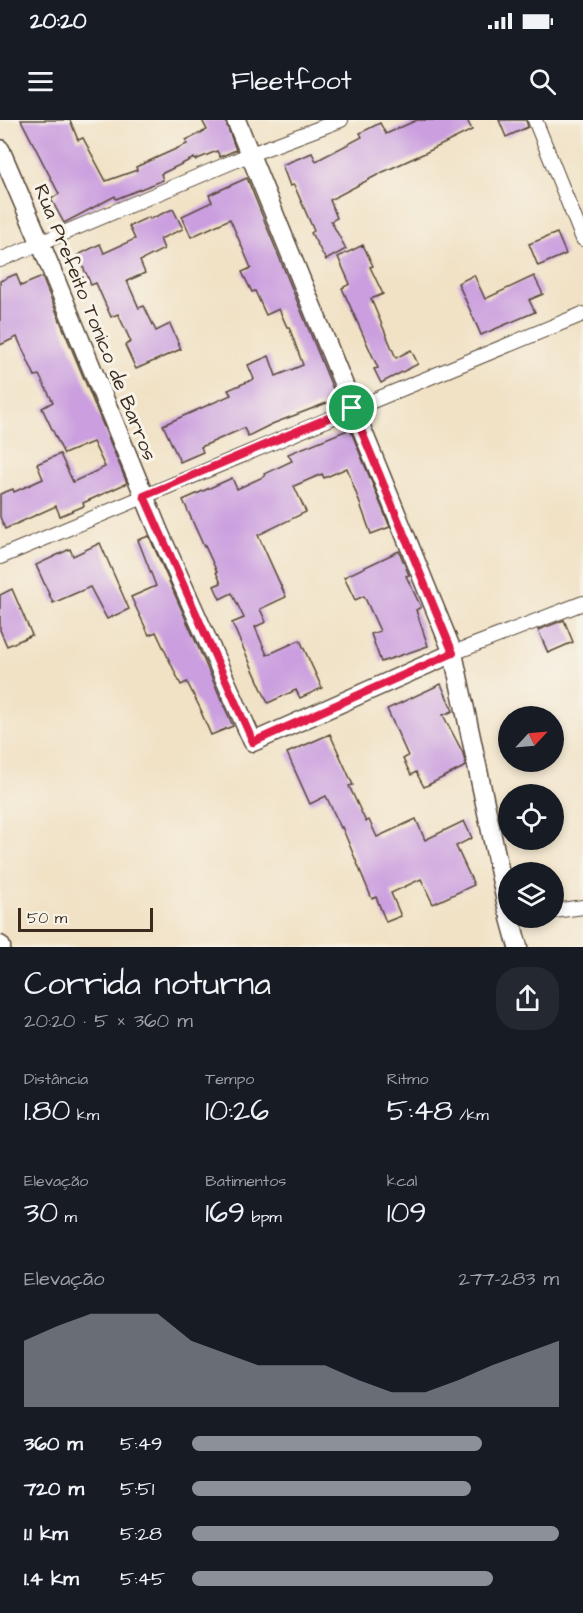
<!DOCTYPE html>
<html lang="pt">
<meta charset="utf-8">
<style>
body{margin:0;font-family:"Architects Daughter",sans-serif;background:#242831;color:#f1f3f6;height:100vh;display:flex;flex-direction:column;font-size:22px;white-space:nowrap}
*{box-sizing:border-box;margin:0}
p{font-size:20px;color:#9ea1a6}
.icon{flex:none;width:33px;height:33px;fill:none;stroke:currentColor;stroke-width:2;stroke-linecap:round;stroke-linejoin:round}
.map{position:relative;height:827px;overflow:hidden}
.details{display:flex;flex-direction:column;background:#171b24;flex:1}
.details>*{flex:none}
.needle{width:39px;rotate:64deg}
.buttons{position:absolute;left:498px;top:586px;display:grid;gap:12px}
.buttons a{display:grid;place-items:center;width:66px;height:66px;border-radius:50%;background:#171b24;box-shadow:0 3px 9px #0003;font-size:30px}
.scale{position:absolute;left:18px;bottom:15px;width:135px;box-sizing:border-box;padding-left:6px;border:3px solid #3b2a1e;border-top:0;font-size:16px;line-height:21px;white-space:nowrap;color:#3b2a1e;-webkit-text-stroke:4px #f7f3e8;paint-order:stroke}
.pin{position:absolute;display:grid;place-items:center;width:51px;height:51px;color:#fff;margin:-26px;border:3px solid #fff;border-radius:50%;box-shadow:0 2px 6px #0007}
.round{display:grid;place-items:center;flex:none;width:63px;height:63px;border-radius:24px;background:#242831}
.summary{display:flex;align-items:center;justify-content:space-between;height:102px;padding:0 24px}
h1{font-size:33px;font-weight:600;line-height:45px}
.stats{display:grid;grid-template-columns:repeat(3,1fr);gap:9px;height:102px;padding:6px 24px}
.stats div{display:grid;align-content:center}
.stats b{font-size:30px;font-weight:600}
.stats small{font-size:16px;font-weight:400}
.stats p{font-size:16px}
.chart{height:168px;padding:12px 24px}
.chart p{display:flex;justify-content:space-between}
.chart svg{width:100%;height:108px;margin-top:6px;fill:#8c9099;opacity:.7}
ul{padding:0 24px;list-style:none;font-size:20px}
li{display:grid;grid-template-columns:96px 72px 1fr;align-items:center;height:45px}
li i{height:15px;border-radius:8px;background:#8c9099}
.status{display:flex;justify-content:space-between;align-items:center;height:42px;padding:0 30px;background:#171b24;direction:ltr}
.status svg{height:16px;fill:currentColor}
header{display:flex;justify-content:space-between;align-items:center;height:78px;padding:0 24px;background:#171b24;font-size:27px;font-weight:600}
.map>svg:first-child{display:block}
.building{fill:#cb9fdf}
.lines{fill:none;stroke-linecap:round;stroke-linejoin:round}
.minor-casing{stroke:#564637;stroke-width:16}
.tertiary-casing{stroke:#564637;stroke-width:21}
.minor{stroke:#fff;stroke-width:14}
.tertiary{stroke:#fff;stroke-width:18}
.route-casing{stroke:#fff;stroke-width:12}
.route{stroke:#e11d48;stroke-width:8}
.labels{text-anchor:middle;stroke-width:6;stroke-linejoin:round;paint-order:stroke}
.street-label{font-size:20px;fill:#3b2a1e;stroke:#f7f3e8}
</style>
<div class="status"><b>20:20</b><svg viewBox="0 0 49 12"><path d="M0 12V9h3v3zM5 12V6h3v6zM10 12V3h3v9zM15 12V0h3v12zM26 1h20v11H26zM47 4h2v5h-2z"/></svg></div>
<header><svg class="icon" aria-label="menu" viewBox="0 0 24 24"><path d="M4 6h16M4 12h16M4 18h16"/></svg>Fleetfoot<svg class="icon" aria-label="search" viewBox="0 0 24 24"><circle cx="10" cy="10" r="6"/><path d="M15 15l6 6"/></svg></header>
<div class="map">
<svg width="583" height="827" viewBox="0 0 583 827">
<rect width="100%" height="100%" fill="#f7f3e8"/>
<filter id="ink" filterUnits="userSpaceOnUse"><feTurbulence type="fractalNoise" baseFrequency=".0167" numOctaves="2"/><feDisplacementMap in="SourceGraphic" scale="12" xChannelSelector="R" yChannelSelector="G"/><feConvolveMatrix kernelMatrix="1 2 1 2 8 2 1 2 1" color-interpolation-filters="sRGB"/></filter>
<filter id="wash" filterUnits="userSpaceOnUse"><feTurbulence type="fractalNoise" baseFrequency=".008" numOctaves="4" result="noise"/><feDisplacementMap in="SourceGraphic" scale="24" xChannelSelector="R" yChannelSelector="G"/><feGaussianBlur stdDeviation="1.35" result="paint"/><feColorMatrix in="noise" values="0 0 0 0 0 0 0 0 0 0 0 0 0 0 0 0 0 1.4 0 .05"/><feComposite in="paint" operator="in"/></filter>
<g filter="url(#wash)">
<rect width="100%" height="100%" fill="#f1e2c6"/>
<g id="blocks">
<g class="building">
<polygon points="21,0 70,0 78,20 83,18 106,61 137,50 136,47 187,24 186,20 207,10 202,0 225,0 236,30 220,37 217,31 195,40 194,38 161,54 163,60 116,79 115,76 64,103 51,79 59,74"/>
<polygon points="417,0 467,0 472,10 425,33 383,52 330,80 337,98 331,101 346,129 326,140 311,113 314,111 294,65 290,66 282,45 312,33 316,41 362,17 360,13 380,3 386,14"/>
<polygon points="499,0 526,0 528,7 506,17"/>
<polygon points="247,58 337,279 272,304 248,316 244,308 201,327 203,332 180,342 163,305 231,275 228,270 254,259 248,245 269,236 276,256 303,245 289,207 287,207 279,189 266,195 255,171 252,172 242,152 251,148 230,99 191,117 182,96 212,82 209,75"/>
<polygon points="173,89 183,109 160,119 164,129 140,141 145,153 127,161 139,188 144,186 156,211 170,204 181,229 136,249 125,225 131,222 118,194 111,197 96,163 91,165 78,135 100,124 104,133 135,119 129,106 149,97 150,99"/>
<polygon points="557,113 566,134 538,146 529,124"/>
<polygon points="363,125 373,146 370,147 383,174 371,179 396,238 411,230 418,244 381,263 374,249 378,248 342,168 350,164 338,137"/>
<polygon points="16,154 21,166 42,157 127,363 83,383 84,386 60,396 56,386 5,409 0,397 0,374 13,369 14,372 43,359 37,344 60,334 73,362 105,347 93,322 64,334 42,288 53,282 39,255 35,256 17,217 0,225 0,161"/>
<polygon points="474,155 485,179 534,156 543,174 529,180 535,192 481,215 458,163"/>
<polygon points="350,309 390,407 371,414 347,348 324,358 322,354 294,366 306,392 258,415 286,477 260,489 266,502 255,507 267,535 300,520 322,568 300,578 296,570 268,583 232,503 244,498 232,473 220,479 214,466 221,463 216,452 217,452 205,426 204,427 183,380 232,358 237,369 265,356 264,354 292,341 288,334"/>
<polygon points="149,416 233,606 211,615 201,592 202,592 187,562 181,565 156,512 149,515 131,477 156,466 138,420"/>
<polygon points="100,423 129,489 107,499 90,467 53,483 36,445 70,429 73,436"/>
<polygon points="399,431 409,455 406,456 421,487 416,490 428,526 381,542 371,514 380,511 364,476 355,480 344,457"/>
<polygon points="12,469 32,515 7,526 0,510 0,475"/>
<polygon points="564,500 573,522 548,533 538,510"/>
<polygon points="441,564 453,591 443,595 463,633 466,646 424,667 416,652 411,655 403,639 408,636 387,589"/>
<polygon points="330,614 353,665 349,666 366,702 369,700 377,717 416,699 425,720 464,701 472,718 456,726 474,765 433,784 421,759 391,773 401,796 386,802 376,777 372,779 342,707 341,708 326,676 310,684 287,633"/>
</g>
</g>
</g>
<g filter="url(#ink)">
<use href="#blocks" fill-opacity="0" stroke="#564637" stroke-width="1.5"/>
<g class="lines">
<defs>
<g id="minor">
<polyline points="535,0 583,119"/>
<polyline points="0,140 251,34 341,0"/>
<polyline points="0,437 353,289 583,194"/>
<polyline points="453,533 583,483"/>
<polyline points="554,791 583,787"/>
</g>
<g id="tertiary">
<polyline points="236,0 453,533 508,791"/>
<polyline points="0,29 40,122 159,412 253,622 453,533"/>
<polyline points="510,798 518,827"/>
<polyline points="0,825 1,827"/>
</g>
</defs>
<use href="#minor" class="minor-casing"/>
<use href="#tertiary" class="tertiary-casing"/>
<use href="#minor" class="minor"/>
<use href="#tertiary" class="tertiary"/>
</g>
</g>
<g class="lines" filter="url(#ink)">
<defs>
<polygon id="route" points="352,288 453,533 253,622 144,376"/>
</defs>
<use href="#route" class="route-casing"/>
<use href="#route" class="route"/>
</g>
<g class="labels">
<g class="street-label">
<text transform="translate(96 202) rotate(68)" y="7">Rua Prefeito Tonico de Barros</text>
</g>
</g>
</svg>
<div class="buttons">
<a><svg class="needle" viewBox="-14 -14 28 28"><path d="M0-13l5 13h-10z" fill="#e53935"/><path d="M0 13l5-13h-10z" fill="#9ea1a6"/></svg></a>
<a><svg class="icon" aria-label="locate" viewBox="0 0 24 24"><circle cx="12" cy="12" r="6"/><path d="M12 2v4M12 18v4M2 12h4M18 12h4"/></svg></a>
<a><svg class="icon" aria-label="layers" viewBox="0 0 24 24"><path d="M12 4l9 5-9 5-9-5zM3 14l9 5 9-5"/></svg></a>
</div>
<div class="scale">50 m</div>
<div class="pin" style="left:352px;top:288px;background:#1e9e55"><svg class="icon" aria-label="arrive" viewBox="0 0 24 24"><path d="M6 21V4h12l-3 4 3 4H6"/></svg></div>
</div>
<section class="details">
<div class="summary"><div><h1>Corrida noturna</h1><p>20:20 · 5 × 360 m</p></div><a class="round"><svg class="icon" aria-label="share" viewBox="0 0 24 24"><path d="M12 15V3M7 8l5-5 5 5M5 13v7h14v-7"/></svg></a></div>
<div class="stats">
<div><p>Distância</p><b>1.80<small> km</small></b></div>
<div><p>Tempo</p><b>10:26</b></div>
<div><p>Ritmo</p><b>5:48<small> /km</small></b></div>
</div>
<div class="stats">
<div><p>Elevação</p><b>30<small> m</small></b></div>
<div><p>Batimentos</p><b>169<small> bpm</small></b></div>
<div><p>kcal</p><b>109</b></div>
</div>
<div class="chart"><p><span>Elevação</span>277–283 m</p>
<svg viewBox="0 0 160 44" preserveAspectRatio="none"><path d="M0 44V17L10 11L20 6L30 6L40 6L50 17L60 22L70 27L80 27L90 27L100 33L110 38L120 38L130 33L140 27L150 22L160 17V44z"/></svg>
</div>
<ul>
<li><b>360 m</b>5:49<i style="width:79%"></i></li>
<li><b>720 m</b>5:51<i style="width:76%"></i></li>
<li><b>1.1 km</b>5:28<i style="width:100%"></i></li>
<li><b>1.4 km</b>5:45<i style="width:82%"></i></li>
</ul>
</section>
